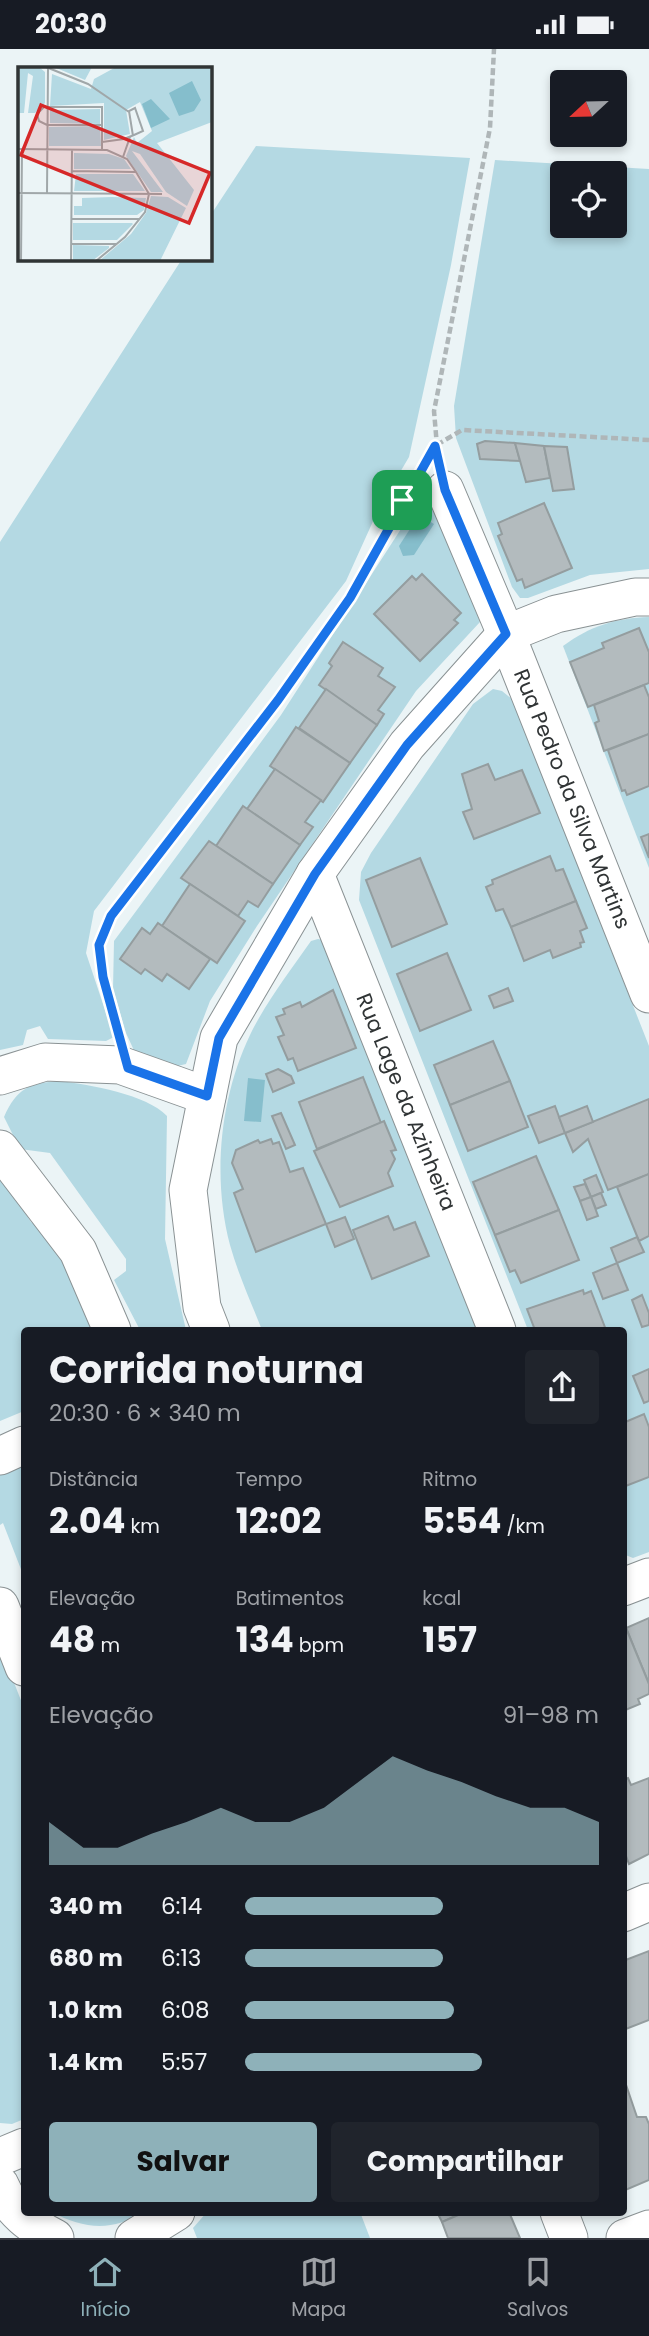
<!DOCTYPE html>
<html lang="pt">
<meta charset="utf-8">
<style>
body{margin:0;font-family:Poppins,sans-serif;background:#20242c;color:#f1f3f6;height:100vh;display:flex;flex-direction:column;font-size:26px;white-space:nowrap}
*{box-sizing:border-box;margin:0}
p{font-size:23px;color:#9ea1a6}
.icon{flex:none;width:38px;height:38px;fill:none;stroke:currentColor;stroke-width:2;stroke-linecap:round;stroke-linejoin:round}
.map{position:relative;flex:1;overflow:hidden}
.panel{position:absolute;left:21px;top:1278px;width:606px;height:889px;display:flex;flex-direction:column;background:#171b24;border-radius:7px;box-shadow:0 4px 10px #0003}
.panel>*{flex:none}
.needle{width:46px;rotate:248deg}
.controls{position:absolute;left:550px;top:21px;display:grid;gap:14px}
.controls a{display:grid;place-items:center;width:77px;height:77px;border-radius:7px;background:#171b24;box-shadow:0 4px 10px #0003;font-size:35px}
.pin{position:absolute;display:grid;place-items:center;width:60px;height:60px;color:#fff;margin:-30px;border-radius:14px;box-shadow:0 4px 10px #0006}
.round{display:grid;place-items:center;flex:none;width:74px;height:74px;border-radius:7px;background:#20242c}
.head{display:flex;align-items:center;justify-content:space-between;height:119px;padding:0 28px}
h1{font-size:38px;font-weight:700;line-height:52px}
.metrics{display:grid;grid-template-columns:repeat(3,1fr);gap:10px;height:119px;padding:7px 28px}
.metrics div{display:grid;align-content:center}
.metrics b{font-size:35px;font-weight:700}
.metrics small{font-size:19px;font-weight:400}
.metrics p{font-size:19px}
.chart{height:196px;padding:14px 28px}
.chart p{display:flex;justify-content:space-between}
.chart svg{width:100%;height:126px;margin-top:7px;fill:#8eb1b9;opacity:.7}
.action{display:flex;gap:14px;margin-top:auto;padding:14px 28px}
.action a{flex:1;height:80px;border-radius:7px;background:#8eb1b9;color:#111;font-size:28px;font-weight:700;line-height:80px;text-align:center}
.action a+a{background:#20242c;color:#f1f3f6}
ul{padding:0 28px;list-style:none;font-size:23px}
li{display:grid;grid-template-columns:112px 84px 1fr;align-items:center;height:52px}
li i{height:18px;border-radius:9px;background:#8eb1b9}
.status{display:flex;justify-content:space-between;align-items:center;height:49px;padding:0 35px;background:#171b24;direction:ltr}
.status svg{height:19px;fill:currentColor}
.dock{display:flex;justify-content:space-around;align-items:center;height:98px;border-top:2px solid #363941;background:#171b24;font-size:19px;color:#9ea1a6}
.dock a{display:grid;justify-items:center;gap:4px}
.dock .selected{color:#8eb1b9}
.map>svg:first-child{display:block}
.green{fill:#b4d9e3;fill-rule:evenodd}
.water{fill:#86becc}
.building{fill:#b3bbbe;stroke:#949d9f;stroke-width:2}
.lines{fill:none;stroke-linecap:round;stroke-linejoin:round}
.minor-casing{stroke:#8a9294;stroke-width:39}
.path{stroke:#afb6b8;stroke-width:4.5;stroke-dasharray:7 3.5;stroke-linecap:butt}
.minor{stroke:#fff;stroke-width:37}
.route-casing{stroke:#fff;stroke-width:14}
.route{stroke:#1a73e8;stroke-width:9}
.labels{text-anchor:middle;stroke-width:6;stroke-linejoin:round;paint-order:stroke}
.street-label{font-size:21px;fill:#303435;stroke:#fff}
.inset-road{fill:none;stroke:#a0a7a9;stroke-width:2}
.view{fill:#d62828;fill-opacity:0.15;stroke:#d62828;stroke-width:3.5}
.inset-edge{fill:none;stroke:#303435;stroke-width:3.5}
</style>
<div class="status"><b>20:30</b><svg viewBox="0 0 49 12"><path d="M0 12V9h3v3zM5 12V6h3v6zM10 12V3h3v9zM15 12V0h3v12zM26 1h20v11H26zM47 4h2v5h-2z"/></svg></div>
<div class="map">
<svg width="649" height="2189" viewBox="0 0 649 2189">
<rect width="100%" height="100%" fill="#ebf4f6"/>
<g class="green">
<polygon points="256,97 470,109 451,216 409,408 379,459 346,532 94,862 86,904 114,988 106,992 48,990 40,977 27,981 23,996 0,1001 0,493 182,210 210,210 210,167"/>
<path d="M495,111L649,120V520L590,526L528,549H520L512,538L456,389L454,357ZM562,124H614V177H562Z"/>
<polygon points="428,438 480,573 416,642 257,877 210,952 186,1015 173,1018 137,1008 126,984 113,940 114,892 281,666"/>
<path d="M649,568V819L563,597C590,577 616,569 649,568Z"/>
<polygon points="493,640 502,642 512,650 649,997 649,1503 633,1509 623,1505 623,1281 528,1281 359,851 361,823 371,804 473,655"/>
<path d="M318,890L323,891L478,1281H262C251,1253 238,1225 230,1196C212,1128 220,1049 250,986C266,953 290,922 311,892Z"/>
<path d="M60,1032C90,1036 146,1045 167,1067L165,1190L186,1281H140L114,1231L126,1222V1210L50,1104L20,1100L4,1068C17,1039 29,1034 60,1032Z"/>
<polygon points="0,1126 31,1173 53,1187 102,1281 24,1281 24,1362 0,1372"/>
<polygon points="24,1408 24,1528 3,1474 0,1476 0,1419"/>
<polygon points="0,1598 24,1659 24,2070 12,2075 0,2074"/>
<path d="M52,2163H143C113,2183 83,2180 52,2163Z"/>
<polygon points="207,2163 360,2163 370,2189 197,2189 193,2179"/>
</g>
<g class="water">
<polygon points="419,466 434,475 414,506 403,507 399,497"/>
<polygon points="248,1029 265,1031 261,1073 244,1072"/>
</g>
<g class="building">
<polygon points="485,392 515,394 520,412 480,410 477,395"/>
<polygon points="515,394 544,397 550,429 526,433"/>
<polygon points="544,397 567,398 574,440 553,442"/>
<polygon points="544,454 572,519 525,539 522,530 517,532 498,487 502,485 498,474"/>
<polygon points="422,525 461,564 454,571 458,574 420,612 374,565 412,527 416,531"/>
<polygon points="639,579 649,603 649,634 588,658 570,613 604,599 602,594"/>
<polygon points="343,593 383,619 378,627 395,638 378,661 384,665 377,676 319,636 332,617 329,614"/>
<polygon points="644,636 649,648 649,685 604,702 595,674 599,672 594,656"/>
<polygon points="326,640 377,676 350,714 299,679"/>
<polygon points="296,678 350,714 323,753 270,717"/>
<polygon points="649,685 649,737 627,746 625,741 622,742 608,701"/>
<polygon points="488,715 495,731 522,721 540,764 474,790 463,763 472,760 462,725"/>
<polygon points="275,720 321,751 305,773 313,778 300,796 247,760"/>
<polygon points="243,757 300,796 273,835 216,797"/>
<polygon points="649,785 649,809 641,788"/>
<polygon points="209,792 273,835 258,858 248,852 238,867 181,829"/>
<polygon points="550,807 556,822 563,820 576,852 511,878 503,860 496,862 486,838 493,835 492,831"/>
<polygon points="420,809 447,875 392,898 366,831"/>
<polygon points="190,835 245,872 217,914 162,877"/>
<polygon points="576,852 587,879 580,882 584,893 580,894 581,898 553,909 550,901 524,912 511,878"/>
<polygon points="158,874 210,910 189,940 167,925 162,932 145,920 141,925 120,910 142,879 150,885"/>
<polygon points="447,904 471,961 420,982 397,925"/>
<polygon points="508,939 513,952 494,959 489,947"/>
<polygon points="333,941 356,999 298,1022 293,1009 288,1011 278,988 284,986 276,968 285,965 283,960 300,953 302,958"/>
<polygon points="493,992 510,1032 450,1056 434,1016"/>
<polygon points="278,1020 291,1027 294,1034 273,1043 266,1025"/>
<polygon points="363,1028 381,1074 317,1100 299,1053"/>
<polygon points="510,1032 528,1078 468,1102 450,1056"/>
<polygon points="649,1050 649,1125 608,1141 588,1090 573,1103 565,1084"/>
<polygon points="555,1057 565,1084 539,1094 528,1067"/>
<polygon points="587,1057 593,1073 565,1084 559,1068"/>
<polygon points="281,1064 295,1096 286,1100 272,1067"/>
<polygon points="384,1072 396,1101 391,1102 395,1110 388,1124 393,1137 340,1158 314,1102"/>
<polygon points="271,1090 273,1095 279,1093 290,1123 303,1119 326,1175 256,1203 234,1144 243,1140 232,1114 236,1101 258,1091 260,1094"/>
<polygon points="536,1107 559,1161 495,1186 473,1133"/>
<polygon points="649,1125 649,1187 639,1192 617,1138"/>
<polygon points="596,1126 603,1143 591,1148 584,1131"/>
<polygon points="585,1135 591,1148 580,1152 574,1138"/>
<polygon points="601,1144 606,1156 596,1160 591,1148"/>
<polygon points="591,1148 598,1167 587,1171 580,1152"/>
<polygon points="559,1161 579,1211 521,1234 515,1221 510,1223 495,1186"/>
<polygon points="388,1167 394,1181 415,1173 429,1207 372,1230 353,1181"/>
<polygon points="345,1168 354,1190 335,1198 326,1175"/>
<polygon points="637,1188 644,1203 617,1214 611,1199"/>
<polygon points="617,1214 628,1241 603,1250 593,1224"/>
<polygon points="583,1241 584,1245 591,1242 606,1281 535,1281 527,1260"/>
<polygon points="642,1246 649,1264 649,1276 642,1278 632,1251"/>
<polygon points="649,1320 649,1352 644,1354 633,1327"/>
<polygon points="644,1365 649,1378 649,1428 623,1438 623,1374"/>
<polygon points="649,1569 649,1635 626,1579"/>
<polygon points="626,1579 649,1635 649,1645 638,1650 640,1655 623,1662 623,1580"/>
<polygon points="628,1729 631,1736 649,1729 649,1805 629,1815 623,1799 623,1731"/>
<polygon points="649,1902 649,1971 623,1981 623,1912"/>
<polygon points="623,2027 637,2068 646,2068 649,2075 649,2131 623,2142"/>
<polygon points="437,2163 465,2163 442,2173"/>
<polygon points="465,2163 509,2163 520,2189 448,2189 442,2173"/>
</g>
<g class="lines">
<defs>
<g id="minor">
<polyline points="445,441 506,585 649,945"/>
<polyline points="315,825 497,1281"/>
<polyline points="0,1027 45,1013 120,1016 207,1047"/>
<polyline points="0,1100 78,1202 112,1281"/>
<polyline points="211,1281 202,1258 188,1141 219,989 315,825 407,696 506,585 556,565 635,548 649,548"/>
<polyline points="0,1407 24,1396"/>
<polyline points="623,1538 649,1528"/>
<polyline points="0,1557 24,1618"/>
<polyline points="623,1864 649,1853"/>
<polyline points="0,2108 24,2098"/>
<path d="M0,2136C11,2162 31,2177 55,2189"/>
<polyline points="559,2163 569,2189"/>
<polyline points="134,2189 176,2163"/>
<polyline points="625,2189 649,2180"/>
</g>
</defs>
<use href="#minor" class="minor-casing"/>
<g class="path">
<polyline points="438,409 434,362 490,79 494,0"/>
<polyline points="425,413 435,397 462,381 649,391"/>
<polyline points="118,984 103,928 99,896 111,867 278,651 350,549 410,438"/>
</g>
<use href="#minor" class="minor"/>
</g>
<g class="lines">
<defs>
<polygon id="route" points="435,397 445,441 506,585 407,696 315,825 219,989 207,1047 128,1019 103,928 99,896 111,867 278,651 350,549"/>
</defs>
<use href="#route" class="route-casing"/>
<use href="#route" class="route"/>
</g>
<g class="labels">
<g class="street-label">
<text transform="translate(572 750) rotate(68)" y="7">Rua Pedro da Silva Martins</text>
<text transform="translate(406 1053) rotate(68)" y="7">Rua Lage da Azinheira</text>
</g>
</g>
<g transform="translate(18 18)">
<rect width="194" height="194" fill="#ebf4f6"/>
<path d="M0,0H21L27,5V36L17,46H10L15,9L10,6L6,46H0ZM36,0H74L67,13ZM98,0H194V55L139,76L176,123L169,139L148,125L122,87L114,84L145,125H133L108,89L116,70L119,76L134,64L122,35L108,43L112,67L86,73V36L32,39L34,7L73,22L76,12ZM82,42V57L32,56V43ZM82,59L83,79H31V60ZM56,86L91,87L106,92L113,102H56ZM58,107H115L127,124H56ZM133,129L150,130L168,141L142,194H81L113,167L128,146ZM64,131L94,130L128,131L126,143L119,148H56V139H64ZM55,156H114L115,157L99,173H55ZM55,178L91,179V181L74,194H55Z" fill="#b4d9e3"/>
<path d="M174,14L183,33L176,44L161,49L151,26ZM133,32L152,52L133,61L124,37Z" fill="#85becc"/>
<path class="inset-road" d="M28,0L70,17L111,45M83,58H29L21,54L19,47L26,40H84V83M84,75L106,72L116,68L125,64L117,41L111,44L115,69M0,82L89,83L109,92L118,105L131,127L127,145L107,170L78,194M105,90L112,70M54,104L118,105M0,126L144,127M29,126L30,1M54,152H122M54,177H98M3,194L4,82M53,194L54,82"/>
<path class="view" d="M23,38L192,106L171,156L3,88Z"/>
<rect width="194" height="194" class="inset-edge"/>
</g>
</svg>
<div class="controls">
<a><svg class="needle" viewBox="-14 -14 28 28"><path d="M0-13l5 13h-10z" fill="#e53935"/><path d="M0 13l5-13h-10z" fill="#9ea1a6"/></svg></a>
<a><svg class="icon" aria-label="locate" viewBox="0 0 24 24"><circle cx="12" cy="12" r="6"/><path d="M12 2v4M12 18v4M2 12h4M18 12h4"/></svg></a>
</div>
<div class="pin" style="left:402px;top:451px;background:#1e9e55"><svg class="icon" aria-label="arrive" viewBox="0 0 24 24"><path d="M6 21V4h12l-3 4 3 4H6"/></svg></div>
<section class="panel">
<div class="head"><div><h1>Corrida noturna</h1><p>20:30 · 6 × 340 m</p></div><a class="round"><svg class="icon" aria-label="share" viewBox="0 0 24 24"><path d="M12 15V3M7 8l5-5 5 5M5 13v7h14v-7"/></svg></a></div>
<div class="metrics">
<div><p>Distância</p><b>2.04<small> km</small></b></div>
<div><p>Tempo</p><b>12:02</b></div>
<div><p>Ritmo</p><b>5:54<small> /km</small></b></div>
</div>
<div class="metrics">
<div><p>Elevação</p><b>48<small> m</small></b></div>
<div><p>Batimentos</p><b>134<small> bpm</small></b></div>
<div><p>kcal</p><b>157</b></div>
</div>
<div class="chart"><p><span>Elevação</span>91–98 m</p>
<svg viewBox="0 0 160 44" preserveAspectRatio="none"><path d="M0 44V29L10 38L20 38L30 33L40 29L50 24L60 29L70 29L80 24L90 15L100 6L110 11L120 15L130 20L140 24L150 24L160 29V44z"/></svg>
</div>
<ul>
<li><b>340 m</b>6:14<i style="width:56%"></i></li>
<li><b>680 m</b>6:13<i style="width:56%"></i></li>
<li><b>1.0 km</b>6:08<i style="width:59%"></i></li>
<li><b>1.4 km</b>5:57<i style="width:67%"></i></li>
</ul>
<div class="action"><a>Salvar</a><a>Compartilhar</a></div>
</section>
</div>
<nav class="dock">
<a class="selected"><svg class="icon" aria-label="home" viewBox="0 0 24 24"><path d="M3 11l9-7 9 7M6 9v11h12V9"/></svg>Início</a>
<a><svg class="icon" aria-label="map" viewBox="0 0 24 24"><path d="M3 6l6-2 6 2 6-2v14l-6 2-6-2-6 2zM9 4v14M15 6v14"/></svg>Mapa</a>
<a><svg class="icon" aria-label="saved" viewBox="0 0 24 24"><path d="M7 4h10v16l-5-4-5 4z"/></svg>Salvos</a>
</nav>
